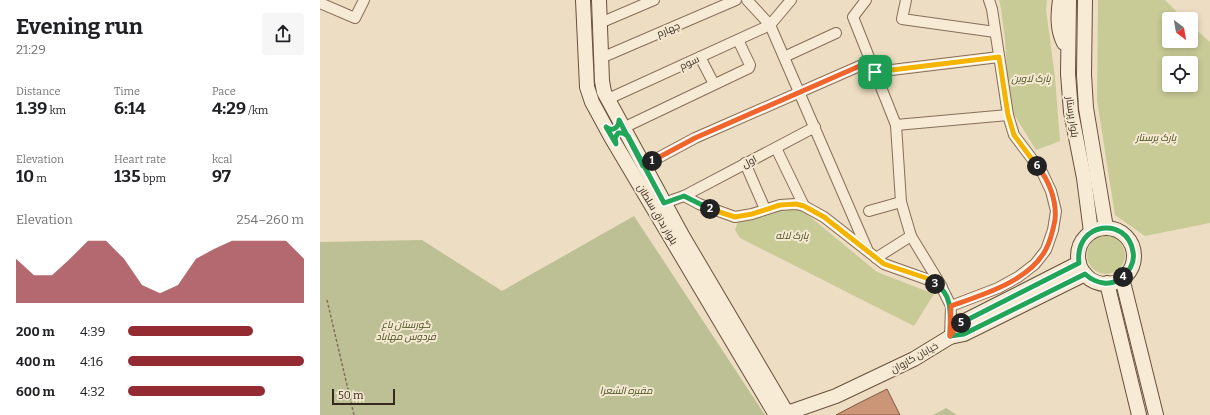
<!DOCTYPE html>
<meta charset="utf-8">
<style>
body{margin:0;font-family:Bitter,Cairo,serif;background:#f6f6f6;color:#202124;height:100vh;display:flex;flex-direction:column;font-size:15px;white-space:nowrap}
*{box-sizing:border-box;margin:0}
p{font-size:13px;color:#757577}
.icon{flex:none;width:22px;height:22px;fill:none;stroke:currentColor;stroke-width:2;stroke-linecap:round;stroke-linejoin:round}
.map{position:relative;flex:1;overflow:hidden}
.drawer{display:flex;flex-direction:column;background:#fff;width:320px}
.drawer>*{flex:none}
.needle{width:26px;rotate:149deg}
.tools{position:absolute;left:842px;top:12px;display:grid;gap:8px}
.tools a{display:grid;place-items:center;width:36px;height:36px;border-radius:4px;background:#fff;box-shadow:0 2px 6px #0003;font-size:20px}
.scale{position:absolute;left:12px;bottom:10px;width:63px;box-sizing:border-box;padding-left:4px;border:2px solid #36281e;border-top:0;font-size:11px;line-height:14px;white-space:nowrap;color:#36281e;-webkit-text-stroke:3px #f5e8d1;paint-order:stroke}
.pin{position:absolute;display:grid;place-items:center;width:34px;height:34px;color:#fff;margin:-17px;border-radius:8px;box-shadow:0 2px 6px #0006}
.km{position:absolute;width:20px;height:20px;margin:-10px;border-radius:50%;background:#222;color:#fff;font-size:11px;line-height:20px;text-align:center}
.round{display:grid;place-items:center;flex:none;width:42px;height:42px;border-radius:4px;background:#f6f6f6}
.head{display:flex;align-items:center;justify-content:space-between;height:68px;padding:0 16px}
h1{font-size:22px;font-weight:700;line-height:30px}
.figures{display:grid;grid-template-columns:repeat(3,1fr);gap:6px;height:68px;padding:4px 16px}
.figures div{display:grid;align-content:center}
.figures b{font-size:17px;font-weight:700}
.figures small{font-size:11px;font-weight:400}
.figures p{font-size:11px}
.chart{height:112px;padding:8px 16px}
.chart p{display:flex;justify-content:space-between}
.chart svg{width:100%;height:72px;margin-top:4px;fill:#942b33;opacity:.7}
ul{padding:0 16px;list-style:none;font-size:13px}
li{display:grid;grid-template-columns:64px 48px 1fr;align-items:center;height:30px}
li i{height:10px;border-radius:5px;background:#942b33}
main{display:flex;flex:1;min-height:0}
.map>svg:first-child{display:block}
.green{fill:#c8cb96;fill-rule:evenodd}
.cemetery{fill:#bdc095}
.building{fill:#cb9578;stroke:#855740;filter:url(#shadow)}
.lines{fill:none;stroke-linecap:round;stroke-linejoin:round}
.street-casing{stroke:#866e5a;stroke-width:12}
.secondary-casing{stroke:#68503d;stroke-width:16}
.path{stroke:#866e5a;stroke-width:1.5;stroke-dasharray:3 2;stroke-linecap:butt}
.street{stroke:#f8ebd5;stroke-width:10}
.secondary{stroke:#f8ebd5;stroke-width:14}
.split-1-casing{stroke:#fff;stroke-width:8}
.split-2-casing{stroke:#fff;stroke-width:8}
.split-3-casing{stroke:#fff;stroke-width:8}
.split-4-casing{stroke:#fff;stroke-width:8}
.split-5-casing{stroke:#fff;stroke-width:8}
.split-6-casing{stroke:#fff;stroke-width:8}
.split-7-casing{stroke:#fff;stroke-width:8}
.split-1{stroke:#f0652b;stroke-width:5}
.split-2{stroke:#22a559;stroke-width:5}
.split-3{stroke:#f5b400;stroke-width:5}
.split-4{stroke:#22a559;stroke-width:5}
.split-5{stroke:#22a559;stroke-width:5}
.split-6{stroke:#f0652b;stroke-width:5}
.split-7{stroke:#f5b400;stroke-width:5}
.labels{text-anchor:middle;stroke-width:4;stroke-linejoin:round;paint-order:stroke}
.street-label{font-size:10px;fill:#36281e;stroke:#f5e8d1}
.park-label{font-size:10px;font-style:italic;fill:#4a5324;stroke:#f5e8d1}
</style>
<main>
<section class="drawer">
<div class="head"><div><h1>Evening run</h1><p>21:29</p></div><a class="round"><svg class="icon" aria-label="share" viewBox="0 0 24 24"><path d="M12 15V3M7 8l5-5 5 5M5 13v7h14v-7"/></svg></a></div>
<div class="figures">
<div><p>Distance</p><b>1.39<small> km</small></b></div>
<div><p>Time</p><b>6:14</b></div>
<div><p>Pace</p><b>4:29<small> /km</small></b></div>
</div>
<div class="figures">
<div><p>Elevation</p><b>10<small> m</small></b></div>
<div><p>Heart rate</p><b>135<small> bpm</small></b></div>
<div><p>kcal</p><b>97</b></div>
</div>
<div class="chart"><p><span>Elevation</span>254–260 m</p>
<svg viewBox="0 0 160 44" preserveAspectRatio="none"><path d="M0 44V17L10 27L20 27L30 17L40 6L50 6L60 17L70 33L80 38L90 33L100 17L110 11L120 6L130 6L140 6L150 6L160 17V44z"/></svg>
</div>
<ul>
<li><b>200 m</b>4:39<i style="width:71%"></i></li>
<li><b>400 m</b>4:16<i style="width:100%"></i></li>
<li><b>600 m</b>4:32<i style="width:78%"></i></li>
</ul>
</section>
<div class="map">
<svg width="890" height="415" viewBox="0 0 890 415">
<defs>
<filter id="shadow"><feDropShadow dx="-3.5" dy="3.5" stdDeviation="0" flood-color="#0004"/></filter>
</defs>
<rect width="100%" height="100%" fill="#edddc2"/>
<g class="green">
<polygon points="679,0 727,0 726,9 735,78 740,141 716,150 692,111 688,88 685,39 681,9"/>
<path d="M778,0H845L864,19H849V41H871V25L890,42V223L825,236L795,215L777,100ZM849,63H871V85H849Z"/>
<polygon points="471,207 482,210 557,272 614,294 594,326 420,238 415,230 418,221 424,218"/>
<circle cx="786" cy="255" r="19"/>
</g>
<g class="cemetery">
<polygon points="314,216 445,415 0,415 0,242 102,240 182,291"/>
<polygon points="626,408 637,415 613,415"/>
</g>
<polygon class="building" points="567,389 580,415 516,415 539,403"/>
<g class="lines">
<defs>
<g id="street">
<polyline points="427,0 450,25 547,249"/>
<polyline points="546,0 533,17 576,125 581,202 591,236 622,287"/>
<polyline points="586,0 582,19 675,32"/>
<polyline points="0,3 35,18 44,0"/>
<polyline points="280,23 334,0"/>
<polyline points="380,57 394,84"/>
<polyline points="464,57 516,33"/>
<polyline points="281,58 416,0"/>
<polyline points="555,72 679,57"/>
<polyline points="288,99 450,25 471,0"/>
<polyline points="576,125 688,115"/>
<polyline points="303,128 429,68 430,65 418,40"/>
<polyline points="456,148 484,206"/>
<polyline points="425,163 445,209"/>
<polyline points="323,166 375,138 551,61"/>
<polyline points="364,196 495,127"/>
<polyline points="344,203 364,196 379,204 415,217 432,214 460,205 476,204 484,206 504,217 564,264 606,279 622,288 631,306"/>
<polyline points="549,211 581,202"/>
<polyline points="556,258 591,236"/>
<polyline points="630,337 631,306 678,288 698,277 715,264 726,250 733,230 736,211 731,191 722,172 694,135 688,115 672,9 669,0"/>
</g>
<g id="secondary">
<polyline points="263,0 267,87 272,102 291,137 456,415"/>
<polyline points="279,0 282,81 284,92 363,237 468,415"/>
<path d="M740,0C738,15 737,29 744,43"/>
<polyline points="749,0 748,74 751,112 764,178 771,232"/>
<polyline points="765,0 764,75 766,108 786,228"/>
<circle cx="786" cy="256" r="28"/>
<polyline points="802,278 836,415"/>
<polyline points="787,283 819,415"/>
<polyline points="630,337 639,324 759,263"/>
<polyline points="467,413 516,396 594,359 630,337 644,334 765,274"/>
</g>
</defs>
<use href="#street" class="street-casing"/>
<use href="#secondary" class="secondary-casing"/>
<polyline class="path" points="7,300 34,415"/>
<use href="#street" class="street"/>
<use href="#secondary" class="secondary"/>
</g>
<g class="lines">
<defs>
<polyline id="split-1" points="332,161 375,138 551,61 555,72"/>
<path id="split-2" d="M332,161L323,166L299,120C299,128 292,132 286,127L296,144L295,138L298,133H303L308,136L344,203L364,196L390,209"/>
<polyline id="split-3" points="390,209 415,217 432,214 460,205 476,204 484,206 504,217 564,264 606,278 615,284"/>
<path id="split-4" d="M615,284C634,294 630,318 630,336L644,334L765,274C776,284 791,287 803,277"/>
<path id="split-5" d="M641,323L759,263C754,221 808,216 813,252C815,262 810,270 803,277"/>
<path id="split-6" d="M641,323L638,324L630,336L631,306C662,295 710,281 726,249C731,240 733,230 735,220C737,201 729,180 717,166"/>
<polyline id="split-7" points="555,72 679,57 688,115 694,135 717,166"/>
</defs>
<use href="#split-1" class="split-1-casing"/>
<use href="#split-2" class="split-2-casing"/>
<use href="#split-3" class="split-3-casing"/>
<use href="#split-4" class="split-4-casing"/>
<use href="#split-5" class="split-5-casing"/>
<use href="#split-6" class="split-6-casing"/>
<use href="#split-7" class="split-7-casing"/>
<use href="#split-1" class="split-1"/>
<use href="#split-2" class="split-2"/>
<use href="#split-3" class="split-3"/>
<use href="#split-4" class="split-4"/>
<use href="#split-5" class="split-5"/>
<use href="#split-6" class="split-6"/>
<use href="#split-7" class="split-7"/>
</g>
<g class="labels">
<g class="street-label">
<text transform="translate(348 29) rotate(-23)" y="4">چهارم</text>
<text transform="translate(369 62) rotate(-25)" y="4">سوم</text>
<text transform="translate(753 117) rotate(82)" y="4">بلوار پرستار</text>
<text transform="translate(429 161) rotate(-27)" y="4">اول</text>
<text transform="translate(338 214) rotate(59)" y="4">بلوار بداق سلطان</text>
<text transform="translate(594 357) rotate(-29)" y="4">خیابان کاروان</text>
</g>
<g class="park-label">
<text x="711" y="82">پارک لاوین</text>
<text x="836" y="141">پارک پرستار</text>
<text x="472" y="239">پارک لاله</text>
<text x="86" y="328">گورستان باغ<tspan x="86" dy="12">فردوس مهاباد</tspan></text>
<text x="306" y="394">مقیره الشعرا</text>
</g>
</g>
</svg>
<div class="tools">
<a><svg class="needle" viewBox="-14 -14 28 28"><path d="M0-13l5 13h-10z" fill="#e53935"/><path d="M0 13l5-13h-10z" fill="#757577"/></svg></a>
<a><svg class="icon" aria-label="locate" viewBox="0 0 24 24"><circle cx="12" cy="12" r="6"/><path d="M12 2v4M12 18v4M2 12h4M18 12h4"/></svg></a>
</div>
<div class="scale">50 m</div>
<div class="pin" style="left:555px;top:72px;background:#1e9e55"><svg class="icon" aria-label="arrive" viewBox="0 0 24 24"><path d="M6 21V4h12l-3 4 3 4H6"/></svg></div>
<b class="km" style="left:332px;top:161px">1</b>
<b class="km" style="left:390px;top:209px">2</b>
<b class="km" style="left:615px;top:284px">3</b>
<b class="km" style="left:803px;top:277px">4</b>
<b class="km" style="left:641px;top:323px">5</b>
<b class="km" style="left:717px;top:166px">6</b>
</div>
</main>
